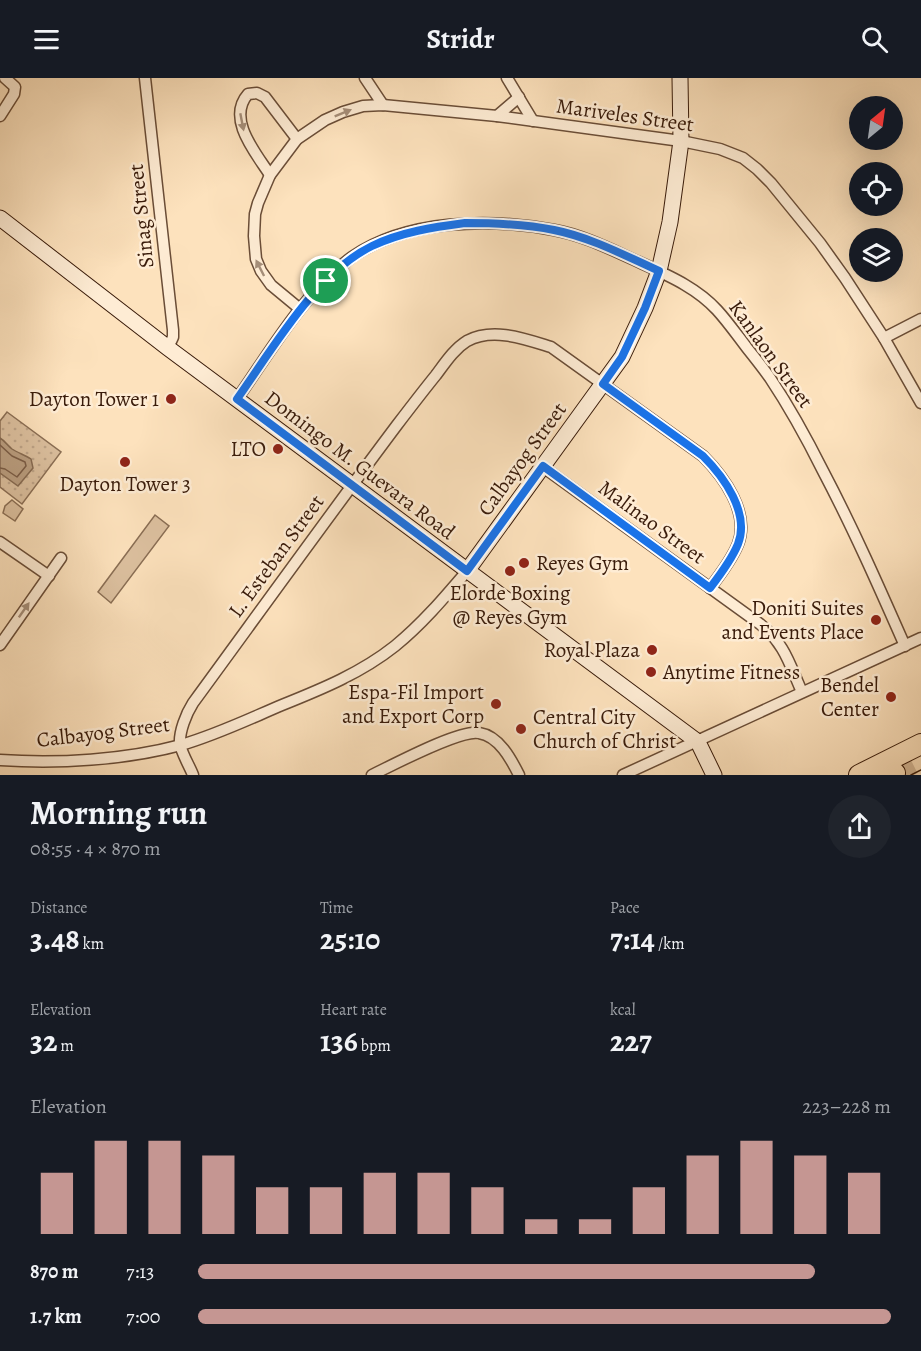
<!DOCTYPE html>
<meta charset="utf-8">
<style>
body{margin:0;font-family:Alegreya,serif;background:#20242c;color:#f1f3f6;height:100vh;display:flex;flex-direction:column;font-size:22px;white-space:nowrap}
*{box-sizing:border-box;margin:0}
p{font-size:20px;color:#9ea1a6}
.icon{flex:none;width:33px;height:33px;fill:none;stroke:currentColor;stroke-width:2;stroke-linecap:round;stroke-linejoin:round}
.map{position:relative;height:697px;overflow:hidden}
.sheet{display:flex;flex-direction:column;background:#171b24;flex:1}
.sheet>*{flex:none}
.needle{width:39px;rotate:29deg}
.fabs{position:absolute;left:849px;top:18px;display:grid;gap:12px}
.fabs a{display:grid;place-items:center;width:54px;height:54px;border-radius:50%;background:#171b24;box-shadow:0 6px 24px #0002;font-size:30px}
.pin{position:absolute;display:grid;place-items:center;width:51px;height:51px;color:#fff;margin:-26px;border:3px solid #fff;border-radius:50%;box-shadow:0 2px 6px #0007}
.round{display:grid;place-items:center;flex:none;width:63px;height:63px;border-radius:32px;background:#20242c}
.headline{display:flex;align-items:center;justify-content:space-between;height:102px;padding:0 30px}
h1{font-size:33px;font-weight:600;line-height:45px}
.figures{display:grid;grid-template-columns:repeat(3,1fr);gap:9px;height:102px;padding:6px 30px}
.figures div{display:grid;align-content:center}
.figures b{font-size:30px;font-weight:600}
.figures small{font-size:16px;font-weight:400}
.figures p{font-size:16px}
.chart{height:168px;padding:12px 30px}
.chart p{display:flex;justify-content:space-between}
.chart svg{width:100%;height:108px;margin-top:6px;stroke:#c59692;stroke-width:6}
ul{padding:0 30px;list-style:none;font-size:20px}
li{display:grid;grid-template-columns:96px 72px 1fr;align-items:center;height:45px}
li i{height:15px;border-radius:8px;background:#c59692}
header{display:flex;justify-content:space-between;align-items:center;height:78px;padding:0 30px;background:#171b24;font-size:27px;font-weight:600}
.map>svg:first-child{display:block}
.park{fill:#dcc09f;stroke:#8a6e54;stroke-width:1.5}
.garden{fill:url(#garden-dots);stroke:#8a6e54;stroke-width:1.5}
.water{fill:#ba9e80;stroke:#866a51;stroke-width:1.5}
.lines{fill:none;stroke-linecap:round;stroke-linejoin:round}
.shore{stroke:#7a5c45;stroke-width:1.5}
.highway-tunnel{stroke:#d6ba99;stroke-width:20;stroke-dasharray:20 10;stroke-linecap:butt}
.street-casing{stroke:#6a4d37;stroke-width:13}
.secondary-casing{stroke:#391b0a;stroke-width:17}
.highway-casing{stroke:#391b0a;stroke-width:22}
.street{stroke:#feecd4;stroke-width:10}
.secondary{stroke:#feecd4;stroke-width:15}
.highway{stroke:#fde2bd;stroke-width:20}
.tram{stroke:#391b0a;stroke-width:1.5}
.oneway{fill:#a58e79}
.route-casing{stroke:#fff;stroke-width:12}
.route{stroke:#1a73e8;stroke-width:8}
.poi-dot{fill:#8f2418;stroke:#feecd4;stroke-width:2}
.labels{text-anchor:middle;stroke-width:5;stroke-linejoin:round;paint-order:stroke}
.street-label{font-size:21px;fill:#391b0a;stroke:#feecd4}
.poi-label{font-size:21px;fill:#391b0a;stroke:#feecd4;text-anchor:end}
</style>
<header><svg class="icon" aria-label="menu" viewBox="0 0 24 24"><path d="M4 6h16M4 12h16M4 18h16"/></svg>Stridr<svg class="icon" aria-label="search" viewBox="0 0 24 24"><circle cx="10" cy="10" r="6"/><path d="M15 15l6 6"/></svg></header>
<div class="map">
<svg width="921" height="697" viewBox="0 0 921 697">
<defs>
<pattern id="garden-dots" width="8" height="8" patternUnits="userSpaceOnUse" patternTransform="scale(1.5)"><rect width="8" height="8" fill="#dcc09f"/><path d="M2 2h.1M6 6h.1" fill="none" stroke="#bea488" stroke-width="1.8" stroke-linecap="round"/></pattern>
</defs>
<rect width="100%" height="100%" fill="#fde2bd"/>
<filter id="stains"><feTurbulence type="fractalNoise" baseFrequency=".00333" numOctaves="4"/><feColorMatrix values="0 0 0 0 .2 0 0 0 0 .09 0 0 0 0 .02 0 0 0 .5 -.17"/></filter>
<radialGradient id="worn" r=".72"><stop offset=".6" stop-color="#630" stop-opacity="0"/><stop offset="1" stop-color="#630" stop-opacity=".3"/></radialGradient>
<g class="park">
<polygon points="12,422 23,431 15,443 3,435 5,428"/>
<polygon points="155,437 169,448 111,525 98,514"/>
</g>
<polygon class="garden" points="7,334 61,374 22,426 0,409 0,343"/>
<path class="water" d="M0,360C5,363 7,367 12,371C18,375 25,377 31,381L33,390L18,408L0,395Z"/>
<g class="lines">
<polyline class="shore" points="0,367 12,378 25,384 26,388 17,399 5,391 0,390"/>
<polyline class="highway-tunnel" points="895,695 921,682"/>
<defs>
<g id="street">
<polyline points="145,0 173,252 173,259 168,270"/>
<polyline points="365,0 383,27"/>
<polyline points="507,0 533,43"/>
<polyline points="0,38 14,16 15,9 5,0"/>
<polyline points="497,38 519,19"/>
<path d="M270,97C256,75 226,41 248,16L257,15L265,19L297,61"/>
<polyline points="300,231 271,207 261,193 256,181 254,158 255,136 258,125 270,97 297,61 325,42 343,34 363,28 383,27 497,38 681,63 720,71 743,80 757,91 771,105 820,165 845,200 884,260 921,325"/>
<polyline points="884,260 921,241"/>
<path d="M237,321C270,274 305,213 352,179C407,141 490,140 554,152C583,157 612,172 639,184C667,197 696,209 717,232C728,244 737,257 747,270C755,280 763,290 770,300C790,330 807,361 823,393C853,450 879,509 905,568"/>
<path d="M543,389L760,546C785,566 789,585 802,614"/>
<polyline points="0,464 49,498"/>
<polyline points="0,567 61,480"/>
<path d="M0,682C58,686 125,682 181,667C216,657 249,641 282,627C322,611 361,595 395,568C422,546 444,520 467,493"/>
<path d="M193,697C190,689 181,674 180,666C179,654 186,636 193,625C261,532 328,439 397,347C410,330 423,313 436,297C445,285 454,271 467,263C493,249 525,261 551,269L703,378C724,399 750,435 738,466C732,481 720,497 710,510"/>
<path d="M372,697C393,687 460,651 479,655C499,658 511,681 519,697"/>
<polyline points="623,697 921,560"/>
</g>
<g id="secondary">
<polyline points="0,140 168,270 698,664 714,697"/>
<polyline points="467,493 622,279 645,230 659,193 670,144 681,63 680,0"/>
</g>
<g id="highway">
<polyline points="859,697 921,666"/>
<polyline points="891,697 895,695"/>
</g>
</defs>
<use href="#street" class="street-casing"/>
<use href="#secondary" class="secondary-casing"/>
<use href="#highway" class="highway-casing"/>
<use href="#street" class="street"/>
<use href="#secondary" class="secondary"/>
<use href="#highway" class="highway"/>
<polyline class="tram" points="911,697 921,692"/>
</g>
<defs><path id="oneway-solid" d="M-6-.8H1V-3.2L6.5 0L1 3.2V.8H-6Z" transform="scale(1.5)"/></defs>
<g class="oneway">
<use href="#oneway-solid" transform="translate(343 35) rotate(-22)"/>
<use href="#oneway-solid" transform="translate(242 44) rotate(79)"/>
<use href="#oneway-solid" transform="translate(260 190) rotate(-117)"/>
<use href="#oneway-solid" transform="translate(24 532) rotate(-55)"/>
</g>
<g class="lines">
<defs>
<path id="route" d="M465,145C495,145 525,146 554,152C590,159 626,178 659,193L645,230L622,279L603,306L703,378C724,399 750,435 738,466C732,481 720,497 710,510L543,388L467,493L237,321C272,272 316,195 372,168C401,154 434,149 465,145Z"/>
</defs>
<use href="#route" class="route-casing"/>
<use href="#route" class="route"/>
</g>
<g class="poi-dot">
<circle cx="171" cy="321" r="6"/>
<circle cx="278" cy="371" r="6"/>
<circle cx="125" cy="384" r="6"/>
<circle cx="524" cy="485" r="6"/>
<circle cx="510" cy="493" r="6"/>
<circle cx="876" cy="542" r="6"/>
<circle cx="652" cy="572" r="6"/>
<circle cx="651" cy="594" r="6"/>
<circle cx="891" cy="619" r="6"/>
<circle cx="496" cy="626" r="6"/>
<circle cx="521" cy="651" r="6"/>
</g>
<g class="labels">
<g class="street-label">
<text transform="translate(625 37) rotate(8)" y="7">Mariveles Street</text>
<text transform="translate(141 138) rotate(-96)" y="7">Sinag Street</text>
<text transform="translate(771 276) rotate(54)" y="7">Kanlaon Street</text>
<text transform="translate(522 381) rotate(-54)" y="7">Calbayog Street</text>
<text transform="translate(360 387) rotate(37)" y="7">Domingo M. Guevara Road</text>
<text transform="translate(652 444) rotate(36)" y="7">Malinao Street</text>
<text transform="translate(276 478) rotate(-54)" y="7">L. Esteban Street</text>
<text transform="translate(103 654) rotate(-7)" y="7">Calbayog Street</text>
</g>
<g class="poi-label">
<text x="159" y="328">Dayton Tower 1</text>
<text x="266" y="378">LTO</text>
<text x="125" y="413" text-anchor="middle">Dayton Tower 3</text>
<text x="536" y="492" text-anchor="start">Reyes Gym</text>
<text x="510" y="522" text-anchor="middle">Elorde Boxing<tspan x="510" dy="24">@ Reyes Gym</tspan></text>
<text x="864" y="537">Doniti Suites<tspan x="864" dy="24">and Events Place</tspan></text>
<text x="640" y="579">Royal Plaza</text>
<text x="663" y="601" text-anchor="start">Anytime Fitness</text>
<text x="879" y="614">Bendel<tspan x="879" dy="24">Center</tspan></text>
<text x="484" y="621">Espa-Fil Import<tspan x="484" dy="24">and Export Corp</tspan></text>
<text x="533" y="646" text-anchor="start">Central City<tspan x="533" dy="24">Church of Christ</tspan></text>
</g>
</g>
<rect width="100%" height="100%" filter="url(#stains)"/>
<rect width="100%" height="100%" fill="url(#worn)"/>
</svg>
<div class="fabs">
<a><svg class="needle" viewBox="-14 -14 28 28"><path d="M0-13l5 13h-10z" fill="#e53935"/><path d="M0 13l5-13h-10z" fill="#9ea1a6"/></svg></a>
<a><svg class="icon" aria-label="locate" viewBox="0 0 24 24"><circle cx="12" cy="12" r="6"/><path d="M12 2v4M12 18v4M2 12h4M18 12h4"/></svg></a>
<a><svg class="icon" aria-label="layers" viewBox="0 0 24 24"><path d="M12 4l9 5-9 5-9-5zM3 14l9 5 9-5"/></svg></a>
</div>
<div class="pin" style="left:326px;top:203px;background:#1e9e55"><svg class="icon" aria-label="arrive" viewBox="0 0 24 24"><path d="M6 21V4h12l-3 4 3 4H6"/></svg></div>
</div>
<section class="sheet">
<div class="headline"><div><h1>Morning run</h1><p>08:55 · 4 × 870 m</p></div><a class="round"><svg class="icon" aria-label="share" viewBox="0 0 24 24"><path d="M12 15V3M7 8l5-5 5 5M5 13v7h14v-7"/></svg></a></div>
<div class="figures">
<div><p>Distance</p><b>3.48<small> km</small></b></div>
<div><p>Time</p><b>25:10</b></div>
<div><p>Pace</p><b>7:14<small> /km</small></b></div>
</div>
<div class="figures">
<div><p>Elevation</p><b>32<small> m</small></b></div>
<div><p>Heart rate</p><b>136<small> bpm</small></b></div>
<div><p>kcal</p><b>227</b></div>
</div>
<div class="chart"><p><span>Elevation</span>223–228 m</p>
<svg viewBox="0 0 160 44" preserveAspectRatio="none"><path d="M5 44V19M15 44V6M25 44V6M35 44V12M45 44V25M55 44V25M65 44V19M75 44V19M85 44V25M95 44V38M105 44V38M115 44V25M125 44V12M135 44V6M145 44V12M155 44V19"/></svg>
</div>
<ul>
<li><b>870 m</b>7:13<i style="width:89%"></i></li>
<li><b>1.7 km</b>7:00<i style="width:100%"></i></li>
</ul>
</section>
